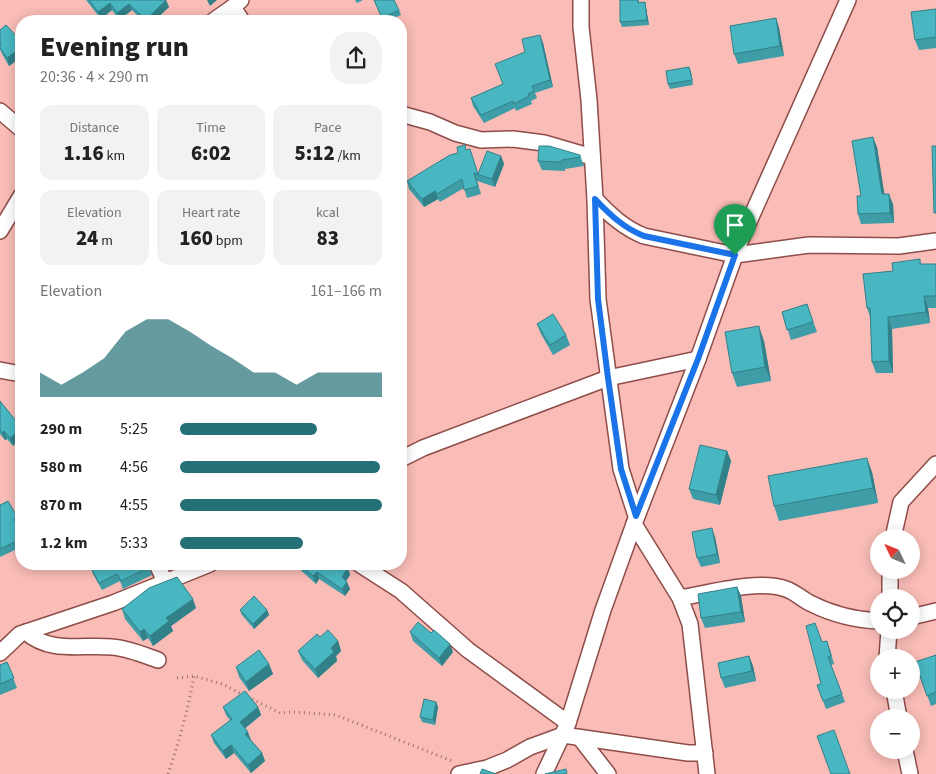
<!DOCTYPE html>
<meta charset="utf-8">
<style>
body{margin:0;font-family:"Source Sans 3",sans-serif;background:#f2f2f2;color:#222;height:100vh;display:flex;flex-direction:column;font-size:19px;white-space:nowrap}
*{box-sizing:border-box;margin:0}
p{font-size:16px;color:#767676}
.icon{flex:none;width:28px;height:28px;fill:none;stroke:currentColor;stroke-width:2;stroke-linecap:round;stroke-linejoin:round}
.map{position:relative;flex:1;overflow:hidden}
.side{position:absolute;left:15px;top:15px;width:392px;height:555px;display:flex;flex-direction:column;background:#fff;border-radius:20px;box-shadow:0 2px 12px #0003}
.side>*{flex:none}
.needle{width:32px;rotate:313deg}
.tools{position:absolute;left:870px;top:529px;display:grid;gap:10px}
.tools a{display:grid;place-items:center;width:50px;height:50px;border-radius:50%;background:#fff;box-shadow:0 2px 12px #0003;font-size:25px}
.pin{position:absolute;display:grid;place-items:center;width:42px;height:42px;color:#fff;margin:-51px -21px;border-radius:50% 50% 50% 0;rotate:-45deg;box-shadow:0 0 5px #0007}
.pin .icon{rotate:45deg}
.round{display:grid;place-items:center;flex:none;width:52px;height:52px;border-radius:20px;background:#f2f2f2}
.summary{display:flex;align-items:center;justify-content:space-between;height:85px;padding:0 25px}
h1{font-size:28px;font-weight:800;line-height:38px}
.metrics{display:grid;grid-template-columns:repeat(3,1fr);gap:8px;height:85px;padding:5px 25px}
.metrics div{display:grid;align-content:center;border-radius:12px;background:#f2f2f2;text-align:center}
.metrics b{font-size:21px;font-weight:800}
.metrics small{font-size:14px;font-weight:400}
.metrics p{font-size:14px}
.chart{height:140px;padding:10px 25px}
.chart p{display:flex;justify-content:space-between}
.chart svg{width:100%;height:90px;margin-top:5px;fill:#257077;opacity:.7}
ul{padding:0 25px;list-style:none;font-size:16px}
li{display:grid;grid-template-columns:80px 60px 1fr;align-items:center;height:38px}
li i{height:12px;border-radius:6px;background:#257077}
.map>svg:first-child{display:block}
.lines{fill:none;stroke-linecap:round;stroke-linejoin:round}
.street-casing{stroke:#8f4d49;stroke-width:18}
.path{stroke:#9d6f6b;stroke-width:3;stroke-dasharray:1 4;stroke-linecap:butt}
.street{stroke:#fff;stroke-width:15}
.wall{fill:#3e9da7}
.shaded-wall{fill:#328088}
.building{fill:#48b7c2;stroke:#328088}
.route-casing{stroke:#fff;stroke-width:10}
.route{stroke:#1a73e8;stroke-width:6}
</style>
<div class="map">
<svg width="936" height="774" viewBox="0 0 936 774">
<rect width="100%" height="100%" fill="#f9bcb6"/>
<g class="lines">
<defs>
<g id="street">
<polyline points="581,0 581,27 589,100 595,199 598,299 621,469 636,516"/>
<polyline points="233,7 242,21"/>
<polyline points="213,21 233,7 241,0"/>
<polyline points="0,111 21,129"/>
<polyline points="401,114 430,122 455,133 481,140 513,139 544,143 592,157"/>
<path d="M595,199C610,215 624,228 644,236L735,255L809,245L899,246L936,241"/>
<polyline points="0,231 21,196"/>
<polyline points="0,370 21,374"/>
<polyline points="401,459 423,448 608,378 698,359"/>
<polyline points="893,538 901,502 936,464"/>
<polyline points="157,564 165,582"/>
<polyline points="359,564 401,591 468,650 568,723"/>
<path d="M680,598C709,593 759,579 786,589C795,592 803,600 812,604C832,614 857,620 879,621"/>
<polyline points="890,598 890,570"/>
<polyline points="911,617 936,611"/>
<path d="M26,632C50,654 83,644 112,647C127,648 144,655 158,660"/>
<polyline points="0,653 20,634 113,603 210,564"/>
<polyline points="887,658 889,630"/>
<polyline points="894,690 899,718"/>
<polyline points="580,738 608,774"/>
<polyline points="905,750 910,774"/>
<polyline points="459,774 487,768 507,760 530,747 563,735 688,753 705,753"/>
<polyline points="544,774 568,723 603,610 634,524"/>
<polyline points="707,774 690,624 680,598 634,524 698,359 739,244 848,0"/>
</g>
</defs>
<use href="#street" class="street-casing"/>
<g class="path">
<polyline points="177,678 194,676 222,684 280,713 293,712 336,715 452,761"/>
<path d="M168,774C179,742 188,710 194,676"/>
</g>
<use href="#street" class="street"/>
</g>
<g class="wall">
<polygon points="86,0 166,0 169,7 154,21 143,21 132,10 119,20 112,10 101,19"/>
<polygon points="355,0 363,0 357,3"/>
<polygon points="374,0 399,10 401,15 387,21 383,21"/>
<polygon points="620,0 639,0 639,3 645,2 646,8 649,25 622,27 620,22"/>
<polygon points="936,9 936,48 919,50 915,40"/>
<polygon points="776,18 779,28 784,56 738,64 734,54"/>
<polygon points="0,30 21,41 21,57 9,66 2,54 0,49"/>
<polygon points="540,35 543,43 553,87 535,93 537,98 531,101 532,104 516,111 515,108 484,123 473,106 471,98 503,84 525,52"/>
<polygon points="689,67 691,72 693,85 670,89 668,84"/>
<polygon points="877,147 884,194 893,204 894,223 861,224 858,214 861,196"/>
<polygon points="466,150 478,174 501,156 504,164 495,187 477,181 481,194 467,198 464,188 440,202 438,199 424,207 409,189 407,181"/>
<polygon points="580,155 584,166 565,169 565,171 542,170 538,161"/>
<polygon points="920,259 921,264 936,264 936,308 928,308 930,323 892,329 893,373 876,373 872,362 871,319 867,308 893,271"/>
<polygon points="807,304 817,332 791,340 782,312"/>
<polygon points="537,324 566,335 570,345 553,355 541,334"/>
<polygon points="764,341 771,381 737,387 732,373"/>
<polygon points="0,401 13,446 7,439 5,440 0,434"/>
<polygon points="727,451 731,461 720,505 693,499 689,489"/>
<polygon points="872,472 878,503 779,521 774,506"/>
<polygon points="0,505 18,518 20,525 18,526 21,534 21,547 0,557"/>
<polygon points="715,537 720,563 701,567 697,558"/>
<polygon points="95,564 148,564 152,575 123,589 120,581 102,590 93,574 90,566"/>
<polygon points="295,564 326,564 331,568 348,568 350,575 346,581 350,589 345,596 319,579 316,584 295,565"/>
<polygon points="737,587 741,596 745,622 705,628 701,618"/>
<polygon points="196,608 171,626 173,631 153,646 148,638 143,641 125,619 122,609"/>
<polygon points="240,610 267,610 269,615 254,629 242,615"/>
<polygon points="410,632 453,652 442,666 413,641"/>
<polygon points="320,637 338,641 341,651 336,656 337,661 318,678 302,660 298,651"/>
<polygon points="822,642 830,649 834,664 831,665 845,702 826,709 817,685 821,684"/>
<polygon points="936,655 936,704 931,706 915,662"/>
<polygon points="749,656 753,666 756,681 725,688 721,678"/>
<polygon points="7,662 17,688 0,695 0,665"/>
<polygon points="269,664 273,674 249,691 239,677 236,667"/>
<polygon points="436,702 438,707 435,725 422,722 420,717"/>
<polygon points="223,707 258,707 261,715 245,728 251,740 262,753 265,761 251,773 234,753 226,759 214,743 211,735 230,720 226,715"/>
</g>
<g class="shaded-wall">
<polygon points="166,0 169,7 154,21 146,21 146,20"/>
<polygon points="207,0 217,0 210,6"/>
<polygon points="645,2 646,8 649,25 647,20"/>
<polygon points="110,3 112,10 101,19 98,12"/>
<polygon points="129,4 132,10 119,20 117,13"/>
<polygon points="776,18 779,28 784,56 780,46"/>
<polygon points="540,35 543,43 553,87 550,80"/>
<polygon points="21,48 21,57 9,66 7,58"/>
<polygon points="689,67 691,72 693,85 692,80"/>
<polygon points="873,137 877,147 886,204 882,194"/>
<polygon points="501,156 504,164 495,187 492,179"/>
<polygon points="435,191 438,199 424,207 422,199"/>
<polygon points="889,194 893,204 894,223 890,213"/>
<polygon points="924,296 928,308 930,323 926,312"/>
<polygon points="888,317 892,329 893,373 889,361"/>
<polygon points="759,326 764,341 771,381 765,367"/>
<polygon points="21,429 21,439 13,446 10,438"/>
<polygon points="4,431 7,439 5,440 2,433"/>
<polygon points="727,451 731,461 720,505 716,495"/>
<polygon points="867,458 872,472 878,503 873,488"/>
<polygon points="712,528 715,537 720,563 717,554"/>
<polygon points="348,568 350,575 344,584 342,577"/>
<polygon points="317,572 319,579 316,584 313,576"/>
<polygon points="347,582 350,589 345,596 342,589"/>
<polygon points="737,587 741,596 745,622 741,612"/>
<polygon points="193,599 196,608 171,626 173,631 153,646 150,636 166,618"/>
<polygon points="267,610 269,615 254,629 253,624"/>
<polygon points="144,629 148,638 143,641 140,632"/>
<polygon points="338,641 341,651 336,656 337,661 318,678 315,669 331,648"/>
<polygon points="450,644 453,652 442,666 439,658"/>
<polygon points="749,656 753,666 756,681 752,671"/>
<polygon points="269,664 273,674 249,691 246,682"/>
<polygon points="436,702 438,707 435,725 433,720"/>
<polygon points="258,707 261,715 243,730 240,722"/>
<polygon points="248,732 251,740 245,734"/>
<polygon points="231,745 234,753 226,759 223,751"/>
<polygon points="262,753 265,761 251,773 248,765"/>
</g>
<g class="building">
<polygon points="89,0 166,0 146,20 129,4 117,13 110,3 98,12"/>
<polygon points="374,0 394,0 399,10 382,18"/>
<polygon points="620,0 638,0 638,3 645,2 647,20 620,22"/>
<polygon points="936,9 936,37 915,40 911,12"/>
<polygon points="776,18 780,46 734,54 730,26"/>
<polygon points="6,25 21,41 21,48 7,58 0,48 0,46 1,45 0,44 0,30"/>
<polygon points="540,35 550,80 532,86 534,91 528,94 529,96 514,104 513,101 481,115 471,98 503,84 495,64 525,52 522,39"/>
<polygon points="689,67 692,80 668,84 666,71"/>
<polygon points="873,137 882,194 889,194 890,213 858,214 857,196 861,196 852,141"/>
<polygon points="465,145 466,150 470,149 478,174 487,151 501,156 492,179 474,173 478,186 464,190 462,179 437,194 435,191 422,199 407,181 450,155 458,153 457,147"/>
<polygon points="539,146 549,146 580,155 580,157 562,160 562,162 538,161"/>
<polygon points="932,146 936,146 936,213 934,213"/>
<polygon points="920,259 920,264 936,264 936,296 924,296 926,312 888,317 889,361 872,362 870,308 867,308 863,274 893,271 892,263"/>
<polygon points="807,304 813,322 787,330 782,312"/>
<polygon points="553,314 566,335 550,345 537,324"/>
<polygon points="759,326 765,367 732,373 725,332"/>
<polygon points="0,401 21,427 21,429 10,438 4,431 2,433 0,430"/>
<polygon points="700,445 727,451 716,495 689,489"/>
<polygon points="867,458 873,488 774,506 768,476"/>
<polygon points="8,501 18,518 14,519 21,534 21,539 0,549 0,505"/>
<polygon points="712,528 717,554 697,558 692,532"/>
<polygon points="95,564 148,564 149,567 121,581 117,574 99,583 90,566"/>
<polygon points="299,564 326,564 331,568 334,564 342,564 348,568 342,577 347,582 342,589 317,572 313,576"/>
<polygon points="177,577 193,599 166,618 169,621 150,636 144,629 140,632 122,609 149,588"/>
<polygon points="737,587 741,612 701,618 698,594"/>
<polygon points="254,596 267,610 253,624 240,610"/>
<polygon points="418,622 431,633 434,630 450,644 439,658 410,632"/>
<polygon points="815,623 822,642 827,641 831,656 828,657 842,694 823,701 817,685 821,684 806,626"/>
<polygon points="328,630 338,641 331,648 334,652 315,669 298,651 317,634 320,637"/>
<polygon points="259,650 269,664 246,682 236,667"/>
<polygon points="936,655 936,692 927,696 915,662"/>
<polygon points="749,656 752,671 721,678 718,663"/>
<polygon points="7,662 14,678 0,684 0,665"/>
<polygon points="245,691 258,707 240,722 248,732 245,734 262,753 248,765 231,745 223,751 211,735 232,719 223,707"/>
<polygon points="424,699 436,702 433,720 420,717"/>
<polygon points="834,730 850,774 831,774 817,736"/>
<polygon points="482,769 496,774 480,774"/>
<polygon points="566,769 567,774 545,774"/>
</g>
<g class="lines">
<defs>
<path id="route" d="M595,199C610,215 624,228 644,236L735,255L698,359L636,516L621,469L608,378L598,299Z"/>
</defs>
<use href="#route" class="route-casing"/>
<use href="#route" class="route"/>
</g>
</svg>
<div class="tools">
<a><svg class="needle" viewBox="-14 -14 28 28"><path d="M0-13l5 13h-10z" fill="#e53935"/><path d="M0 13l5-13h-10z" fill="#767676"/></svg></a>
<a><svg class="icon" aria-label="locate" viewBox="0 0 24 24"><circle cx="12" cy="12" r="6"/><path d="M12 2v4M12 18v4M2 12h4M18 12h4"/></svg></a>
<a>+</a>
<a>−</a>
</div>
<div class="pin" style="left:735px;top:255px;background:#1e9e55"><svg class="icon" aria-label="arrive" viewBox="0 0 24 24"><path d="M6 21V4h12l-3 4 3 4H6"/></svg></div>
<section class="side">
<div class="summary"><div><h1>Evening run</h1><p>20:36 · 4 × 290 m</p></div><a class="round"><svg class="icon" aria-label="share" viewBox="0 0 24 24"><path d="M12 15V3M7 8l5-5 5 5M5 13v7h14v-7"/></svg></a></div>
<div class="metrics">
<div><p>Distance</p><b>1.16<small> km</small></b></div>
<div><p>Time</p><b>6:02</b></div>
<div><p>Pace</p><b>5:12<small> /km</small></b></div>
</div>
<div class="metrics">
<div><p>Elevation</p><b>24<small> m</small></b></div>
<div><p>Heart rate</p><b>160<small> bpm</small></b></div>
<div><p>kcal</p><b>83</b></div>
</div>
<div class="chart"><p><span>Elevation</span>161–166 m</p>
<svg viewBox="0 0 160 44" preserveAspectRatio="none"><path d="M0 44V32L10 38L20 32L30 25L40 12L50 6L60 6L70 12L80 19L90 25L100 32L110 32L120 38L130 32L140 32L150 32L160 32V44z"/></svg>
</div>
<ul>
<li><b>290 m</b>5:25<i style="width:68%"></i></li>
<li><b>580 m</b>4:56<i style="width:99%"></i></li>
<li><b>870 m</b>4:55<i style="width:100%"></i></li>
<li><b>1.2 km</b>5:33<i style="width:61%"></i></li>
</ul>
</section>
</div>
